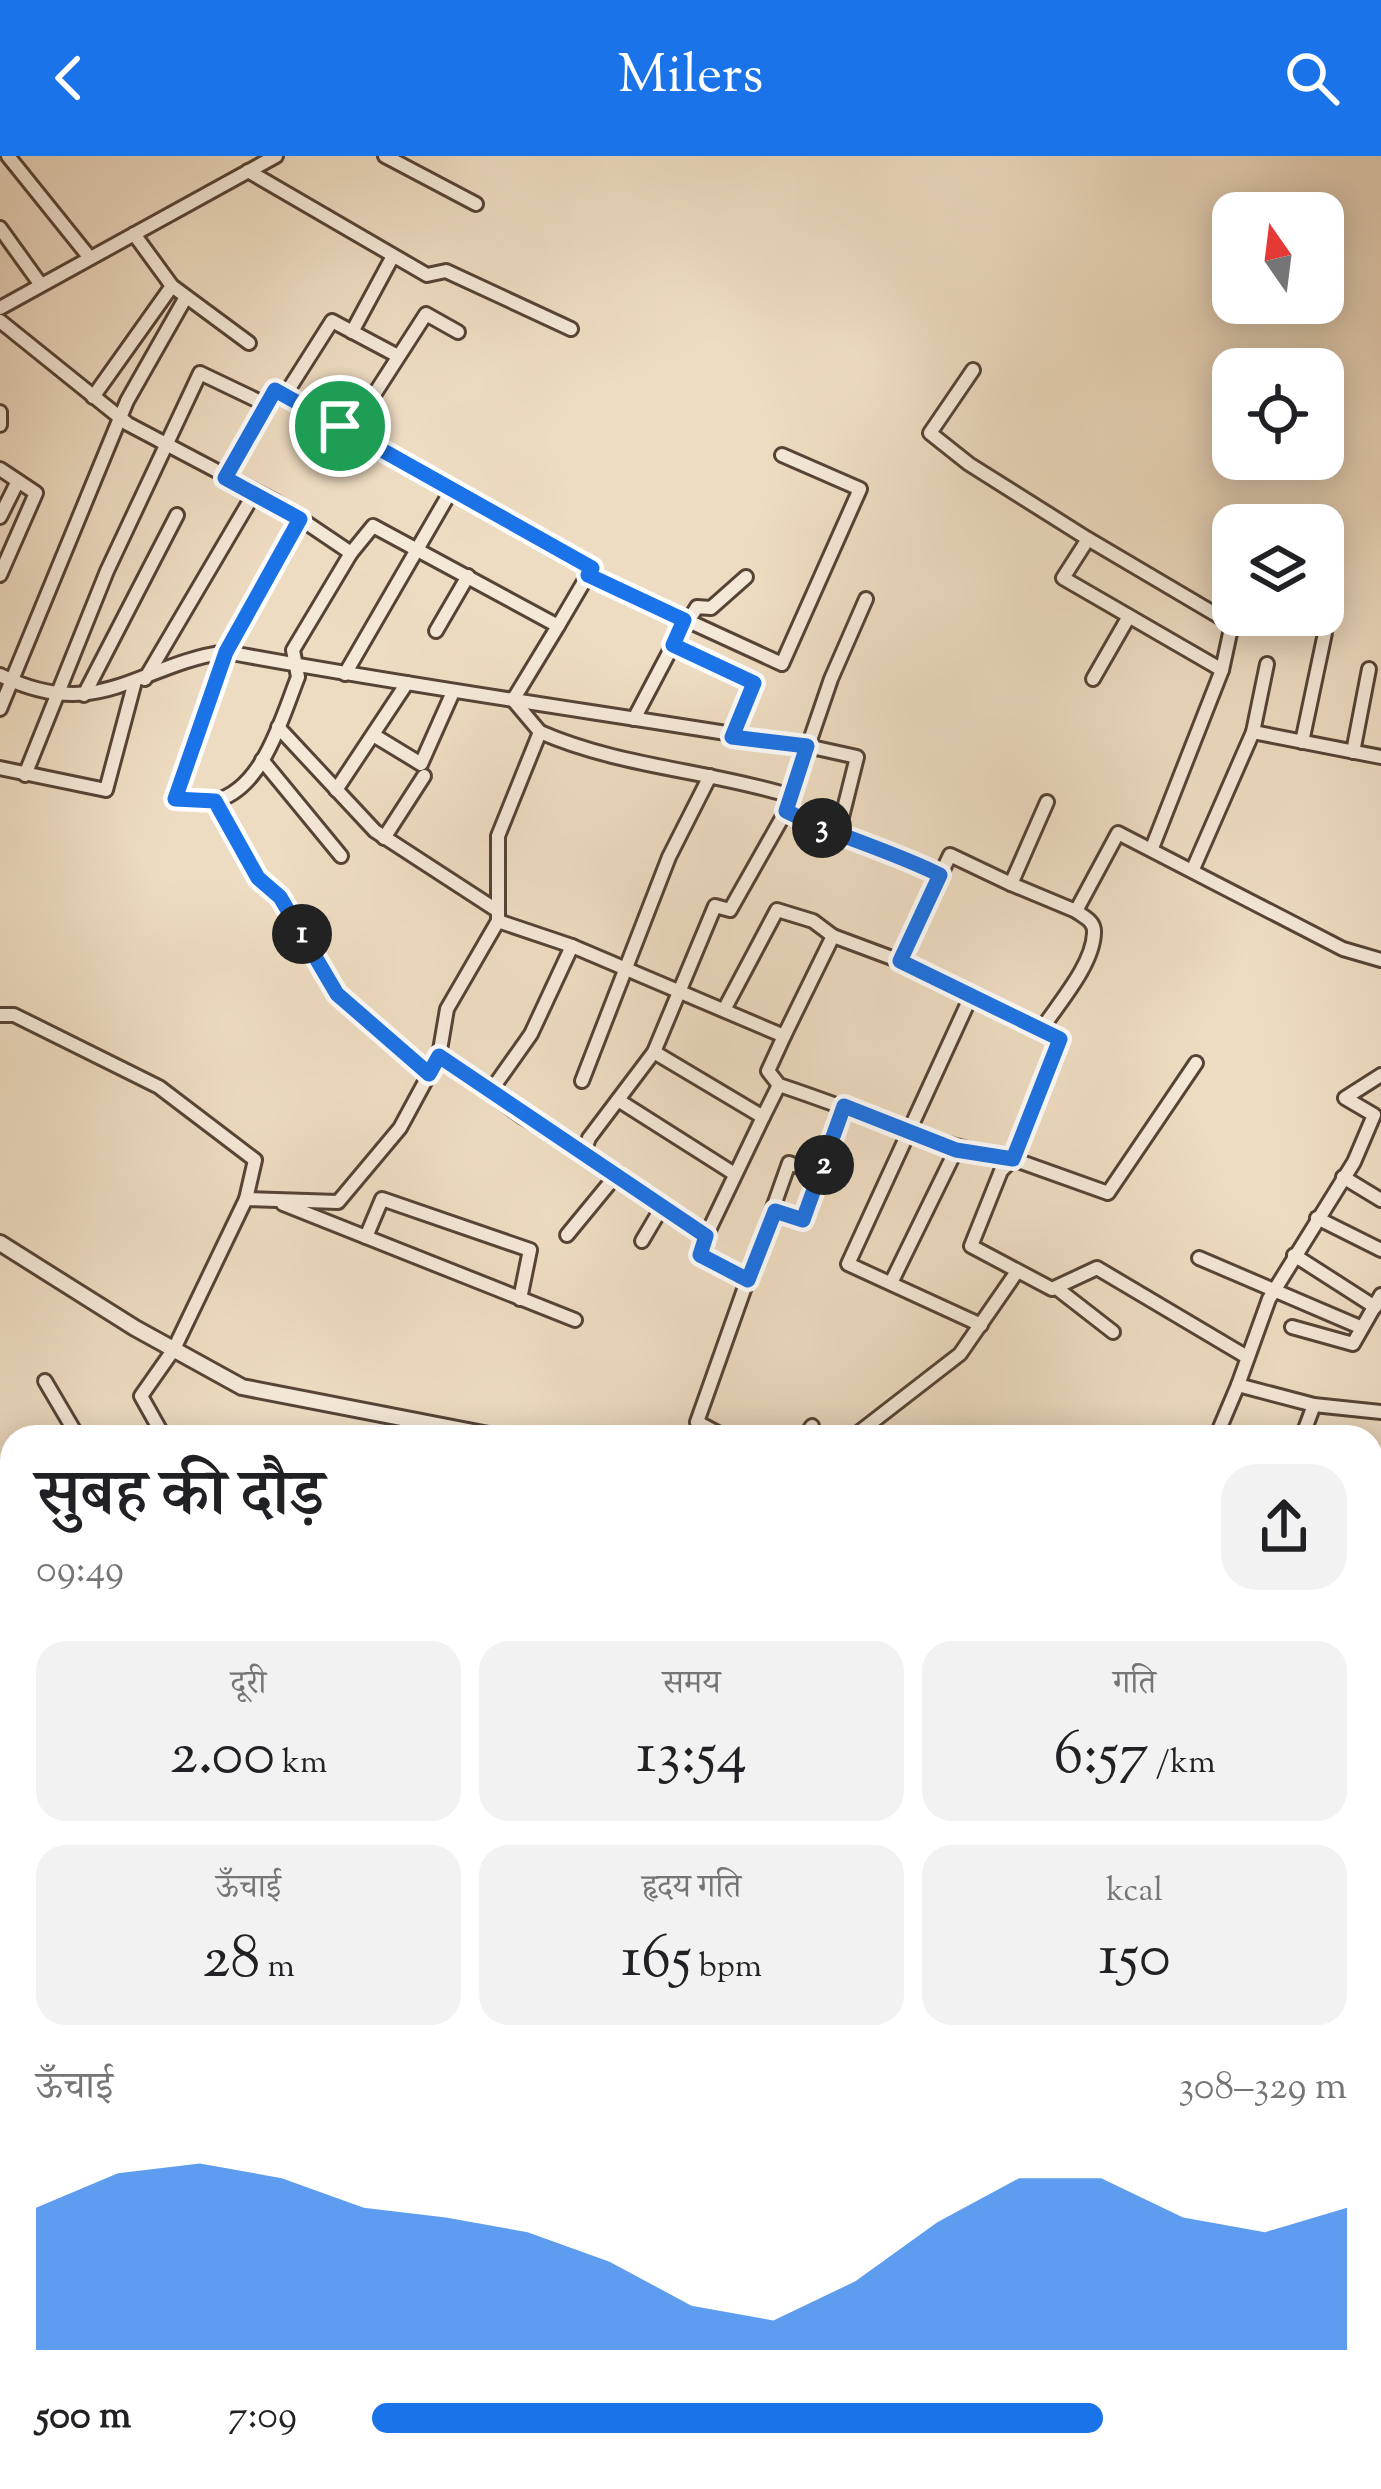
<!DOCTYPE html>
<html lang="hi">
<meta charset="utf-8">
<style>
body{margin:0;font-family:"Sorts Mill Goudy","Noto Serif Devanagari",serif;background:#f2f2f2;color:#202124;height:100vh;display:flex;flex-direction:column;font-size:45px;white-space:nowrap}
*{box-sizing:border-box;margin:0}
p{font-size:39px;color:#757577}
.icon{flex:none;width:66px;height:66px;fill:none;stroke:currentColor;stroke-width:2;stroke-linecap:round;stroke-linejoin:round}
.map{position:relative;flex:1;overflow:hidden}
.panel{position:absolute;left:0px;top:1269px;width:1383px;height:1065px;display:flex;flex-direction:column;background:#fff;border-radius:36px 36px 0 0;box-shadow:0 6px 30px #0003}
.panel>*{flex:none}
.needle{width:78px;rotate:346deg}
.tools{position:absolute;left:1212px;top:36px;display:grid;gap:24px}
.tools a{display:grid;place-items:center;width:132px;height:132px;border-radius:24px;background:#fff;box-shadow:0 6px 30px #0003;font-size:60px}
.pin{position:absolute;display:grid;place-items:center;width:102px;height:102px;color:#fff;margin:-51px;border:6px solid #fff;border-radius:50%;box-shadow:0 3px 12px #0007}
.km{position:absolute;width:60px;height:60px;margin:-30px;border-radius:50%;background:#222;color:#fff;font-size:33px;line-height:60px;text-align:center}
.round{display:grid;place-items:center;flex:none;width:126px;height:126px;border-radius:36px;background:#f2f2f2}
.head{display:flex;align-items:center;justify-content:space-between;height:204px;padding:0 36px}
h1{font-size:66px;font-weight:600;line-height:90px}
.metrics{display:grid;grid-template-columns:repeat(3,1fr);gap:18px;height:204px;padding:12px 36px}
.metrics div{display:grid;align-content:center;border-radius:30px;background:#f2f2f2;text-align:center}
.metrics b{font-size:60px;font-weight:600}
.metrics small{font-size:33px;font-weight:400}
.metrics p{font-size:33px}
.chart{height:336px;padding:24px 36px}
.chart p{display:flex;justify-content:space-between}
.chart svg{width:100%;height:216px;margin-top:12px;fill:#1a73e8;opacity:.7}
ul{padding:0 36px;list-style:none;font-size:39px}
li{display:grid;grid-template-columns:192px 144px 1fr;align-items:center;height:90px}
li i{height:30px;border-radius:15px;background:#1a73e8}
header{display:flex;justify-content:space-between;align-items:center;height:156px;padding:0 36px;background:#1a73e8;color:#fff;font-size:54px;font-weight:600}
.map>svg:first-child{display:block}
.green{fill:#b8c094;stroke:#6e684e;stroke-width:3}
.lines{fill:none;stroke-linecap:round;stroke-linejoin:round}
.minor-casing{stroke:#574336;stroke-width:18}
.tertiary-casing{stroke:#574336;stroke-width:20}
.minor{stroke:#f4e8d7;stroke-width:12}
.tertiary{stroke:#f4e8d7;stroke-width:14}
.route-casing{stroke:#fff;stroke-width:24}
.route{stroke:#1a73e8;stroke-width:15}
</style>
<header><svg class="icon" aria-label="back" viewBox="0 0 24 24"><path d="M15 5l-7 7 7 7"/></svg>Milers<svg class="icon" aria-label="search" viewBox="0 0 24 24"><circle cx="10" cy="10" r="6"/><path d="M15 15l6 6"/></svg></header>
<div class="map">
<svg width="1381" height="2333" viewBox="0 0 1381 2333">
<rect width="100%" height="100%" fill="#eedcc2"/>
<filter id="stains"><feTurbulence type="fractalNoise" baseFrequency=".00167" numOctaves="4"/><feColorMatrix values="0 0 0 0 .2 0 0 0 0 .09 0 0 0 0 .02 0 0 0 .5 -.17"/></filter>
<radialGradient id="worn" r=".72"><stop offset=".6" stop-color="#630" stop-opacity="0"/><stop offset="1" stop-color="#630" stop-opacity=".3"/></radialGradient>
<polygon class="green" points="0,1415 12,1415 12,1598 0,1600"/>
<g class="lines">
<defs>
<g id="minor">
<polyline points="8,0 90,102"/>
<polyline points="385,0 476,48"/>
<polyline points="248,15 427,119 446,115 571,173"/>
<polyline points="0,72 41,129"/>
<polyline points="134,78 172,130 249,187"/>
<polyline points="0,152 276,0"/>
<polyline points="0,165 128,268 274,345 351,397 373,370 558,470 513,544 540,576 498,680 498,765 447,853 439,900 400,972 338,1046 246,1043 174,1193 141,1240 164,1281"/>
<polyline points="352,176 393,100"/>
<polyline points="973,214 930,277 969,308 1088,383 1063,422 1222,514 1152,692"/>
<polyline points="285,239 332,165 396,199"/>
<polyline points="93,241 172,130"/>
<polyline points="0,256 0,269"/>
<polyline points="350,276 426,158 458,176"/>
<polyline points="0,313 36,337 0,419"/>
<polyline points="225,322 275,234 592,412 558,470"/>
<polyline points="0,361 18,325"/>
<polyline points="1088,383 1232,468 1222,514"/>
<path d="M351,397L293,494L298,521C282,561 263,634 214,645C203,647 187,644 175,643L226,496C419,532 613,558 807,590L857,601L838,677"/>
<polyline points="588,419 782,508 860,333 782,299"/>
<polyline points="436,475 468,420"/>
<polyline points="673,489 697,451 711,452 746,421"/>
<polyline points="345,518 452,333"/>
<path d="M0,519C99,568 139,508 226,496L300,363"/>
<polyline points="145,523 255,336"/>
<polyline points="1093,523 1128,462"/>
<polyline points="84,539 177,359"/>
<polyline points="0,553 127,245 186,141"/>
<polyline points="634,563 673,489 754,527 732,581"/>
<polyline points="278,571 375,675 498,755"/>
<path d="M540,576C620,611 707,614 791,640L786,655C836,680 890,694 940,719"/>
<polyline points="1253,576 1381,601"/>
<polyline points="375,580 421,608 453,536"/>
<polyline points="1302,586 1325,477"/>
<polyline points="1353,596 1369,513"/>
<polyline points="262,604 341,700"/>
<polyline points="0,612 106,634 134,529"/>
<polyline points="25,619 107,415 200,217 267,249"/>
<polyline points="336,634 407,527"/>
<polyline points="791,640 831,523 866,443"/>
<polyline points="215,645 258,722 280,741 337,838 429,918"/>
<polyline points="384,682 424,620"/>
<polyline points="1193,713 1253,576 1267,508"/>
<polyline points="1011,728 1076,755 1118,677 1343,793 1381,804"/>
<polyline points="498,765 572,790 784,880 833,780 900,805 950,699 1011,728 1047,646"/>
<polyline points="972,838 848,1108 981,1169"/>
<polyline points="724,854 777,754 813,765 833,780"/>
<polyline points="0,859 14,859 159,931 255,1004 246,1043"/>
<path d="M1041,874C1058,848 1093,809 1094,777C1095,765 1084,761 1076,755"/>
<path d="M784,880L768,915L779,929C856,954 934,990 1013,1003L1060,883L900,805"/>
<polyline points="654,896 763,961 779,929"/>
<polyline points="439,900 523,961 584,996 589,982 654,896 715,750 730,754 786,655"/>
<polyline points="1196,907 1108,1037 1013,1003 1001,1015 971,1090 1052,1133 1097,1112 1247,1201"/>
<polyline points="582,925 669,701 710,620"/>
<polyline points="490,936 531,878 572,790"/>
<polyline points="618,944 733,1017"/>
<polyline points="584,996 706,1080 763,961"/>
<polyline points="1343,1021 1381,1044"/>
<polyline points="283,1048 575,1164"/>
<polyline points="775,1055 803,1063 844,950"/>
<polyline points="1317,1062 1381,1094"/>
<polyline points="567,1079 618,1017"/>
<polyline points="706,1080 700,1099 748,1124"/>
<polyline points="366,1081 382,1043 530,1094 520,1143"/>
<polyline points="642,1085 662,1051"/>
<polyline points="1294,1099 1375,1151"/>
<polyline points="1199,1102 1360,1171"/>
<polyline points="891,1127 956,994"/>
<polyline points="1059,1134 1113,1176"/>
<polyline points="1292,1171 1353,1188 1381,1139"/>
<polyline points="45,1225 78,1281"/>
<polyline points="1238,1229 1269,1143 1354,1006 1374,959 1345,942 1381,919"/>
<polyline points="725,1281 697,1266 789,1007 820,1019"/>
<polyline points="805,1281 812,1270"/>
<polyline points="853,1281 960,1198 1016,1117"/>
<polyline points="1216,1281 1238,1229 1314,1249 1381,1256"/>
<polyline points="1302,1281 1314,1249"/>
<polyline points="1371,1333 1381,1326"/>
<polyline points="0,1384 12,1383"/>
<polyline points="1371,1448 1381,1454"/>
<polyline points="1371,1827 1381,1836"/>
<polyline points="1371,1896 1381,1894"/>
<polyline points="1371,2013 1381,2051"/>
<polyline points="1371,2112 1381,2109"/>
<polyline points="0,2257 12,2318"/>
<polyline points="171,2322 173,2333"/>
<polyline points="496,2322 497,2333"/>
<polyline points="1095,2322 1111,2333"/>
<polyline points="1236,2322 1252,2333"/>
<polyline points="94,2333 149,2322"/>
<polyline points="589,2333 595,2322"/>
<polyline points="801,2333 810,2322"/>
<polyline points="976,2333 982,2322"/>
<polyline points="1313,2333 1320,2322"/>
</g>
<g id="tertiary">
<polyline points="0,1087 135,1172 242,1231 499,1281"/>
<polyline points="0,2169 12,2166"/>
</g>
</defs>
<use href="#minor" class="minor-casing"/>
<use href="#tertiary" class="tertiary-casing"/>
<use href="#minor" class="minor"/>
<use href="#tertiary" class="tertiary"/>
</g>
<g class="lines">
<defs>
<path id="route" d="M275,234L592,412L588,419L684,464L673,489L754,527L732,581L807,590L786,655C836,680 890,694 940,719L900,805L1060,883L1013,1003L956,994L844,950L803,1064L775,1055L748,1124L700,1099L706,1080L439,900L429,918L337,838L280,741L258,722L215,645L175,643L226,496L300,363L225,322Z"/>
</defs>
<use href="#route" class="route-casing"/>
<use href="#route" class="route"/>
</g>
<rect width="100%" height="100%" filter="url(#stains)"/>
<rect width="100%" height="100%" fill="url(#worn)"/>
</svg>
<div class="tools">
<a><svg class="needle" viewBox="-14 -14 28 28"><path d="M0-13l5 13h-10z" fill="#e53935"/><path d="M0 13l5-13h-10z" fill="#757577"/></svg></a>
<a><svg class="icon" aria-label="locate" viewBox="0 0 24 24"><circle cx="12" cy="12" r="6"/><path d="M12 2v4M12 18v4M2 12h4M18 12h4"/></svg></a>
<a><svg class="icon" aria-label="layers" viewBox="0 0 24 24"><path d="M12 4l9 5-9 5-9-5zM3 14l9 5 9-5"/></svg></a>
</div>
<div class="pin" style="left:340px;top:270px;background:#1e9e55"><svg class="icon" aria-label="arrive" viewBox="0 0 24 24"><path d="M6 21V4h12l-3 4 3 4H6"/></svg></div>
<b class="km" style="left:302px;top:778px">1</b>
<b class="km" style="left:824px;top:1009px">2</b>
<b class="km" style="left:822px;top:672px">3</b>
<section class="panel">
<div class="head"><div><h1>सुबह की दौड़</h1><p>09:49</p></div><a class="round"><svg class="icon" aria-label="share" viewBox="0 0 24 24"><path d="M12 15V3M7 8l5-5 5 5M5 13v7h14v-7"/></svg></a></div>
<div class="metrics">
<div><p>दूरी</p><b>2.00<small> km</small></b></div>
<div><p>समय</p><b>13:54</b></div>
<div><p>गति</p><b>6:57<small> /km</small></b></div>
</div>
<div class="metrics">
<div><p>ऊँचाई</p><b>28<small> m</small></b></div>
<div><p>हृदय गति</p><b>165<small> bpm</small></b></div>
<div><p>kcal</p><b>150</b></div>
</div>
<div class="chart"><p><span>ऊँचाई</span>308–329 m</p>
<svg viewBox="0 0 160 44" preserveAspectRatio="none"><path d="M0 44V15L10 8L20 6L30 9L40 15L50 17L60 20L70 26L80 35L90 38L100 30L110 18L120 9L130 9L140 17L150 20L160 15V44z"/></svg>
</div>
<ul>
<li><b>500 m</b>7:09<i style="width:75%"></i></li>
</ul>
</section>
</div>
